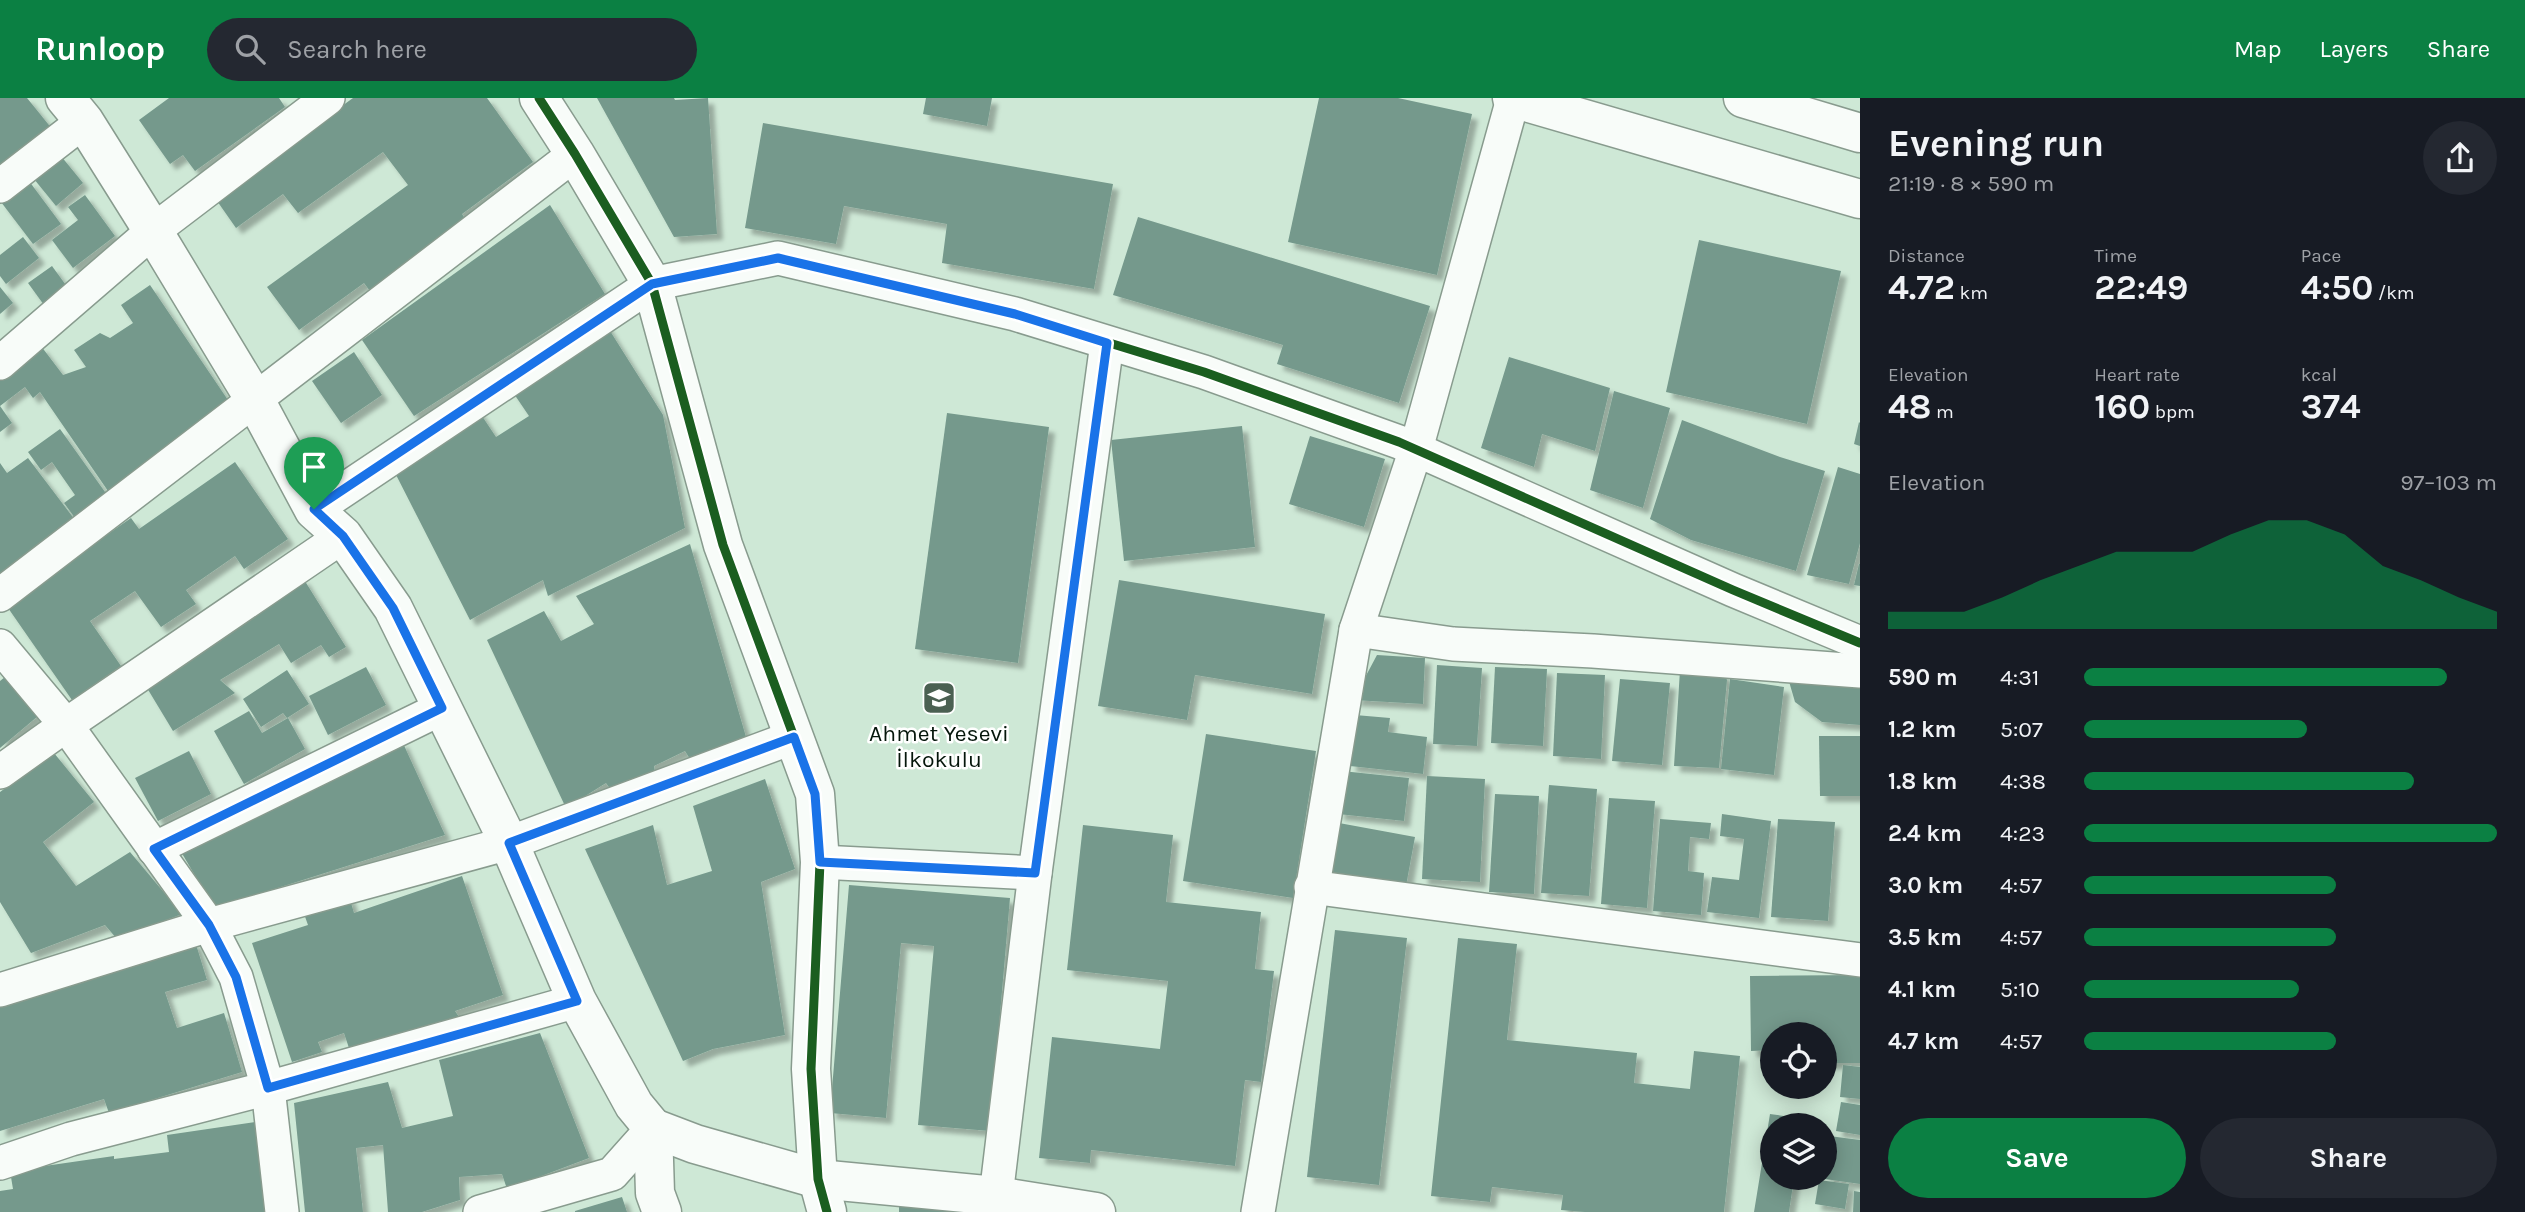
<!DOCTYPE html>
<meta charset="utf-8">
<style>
body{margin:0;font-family:Karla,sans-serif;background:#242831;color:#f1f3f6;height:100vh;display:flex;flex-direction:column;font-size:26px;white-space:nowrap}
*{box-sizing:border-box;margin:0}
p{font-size:23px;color:#9ea1a6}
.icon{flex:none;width:38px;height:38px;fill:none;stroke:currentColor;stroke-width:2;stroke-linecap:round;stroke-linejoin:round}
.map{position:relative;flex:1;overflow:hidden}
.side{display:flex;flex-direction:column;background:#171b24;width:665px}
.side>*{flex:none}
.tools{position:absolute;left:1760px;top:924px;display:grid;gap:14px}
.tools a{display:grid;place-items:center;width:77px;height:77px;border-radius:50%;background:#171b24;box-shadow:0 4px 18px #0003;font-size:35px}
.pin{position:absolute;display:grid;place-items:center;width:60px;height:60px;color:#fff;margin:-72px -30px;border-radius:50% 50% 50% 0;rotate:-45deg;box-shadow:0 0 7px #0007}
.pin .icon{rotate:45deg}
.round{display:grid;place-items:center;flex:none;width:74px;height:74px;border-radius:37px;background:#242831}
.headline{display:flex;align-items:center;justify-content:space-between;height:119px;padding:0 28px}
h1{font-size:38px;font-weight:700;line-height:52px}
.figures{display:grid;grid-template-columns:repeat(3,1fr);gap:10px;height:119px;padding:7px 28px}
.figures div{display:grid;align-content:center}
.figures b{font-size:35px;font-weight:700}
.figures small{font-size:19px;font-weight:400}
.figures p{font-size:19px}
.chart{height:196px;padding:14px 28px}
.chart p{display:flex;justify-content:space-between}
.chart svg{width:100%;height:126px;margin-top:7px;fill:#0b8043;opacity:.7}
.action{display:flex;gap:14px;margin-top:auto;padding:14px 28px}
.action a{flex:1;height:80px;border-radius:42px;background:#0b8043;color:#fff;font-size:28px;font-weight:700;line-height:80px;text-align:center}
.action a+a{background:#242831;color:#f1f3f6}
ul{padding:0 28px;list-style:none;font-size:23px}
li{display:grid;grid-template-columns:112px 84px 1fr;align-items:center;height:52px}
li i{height:18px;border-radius:9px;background:#0b8043}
header{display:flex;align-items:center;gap:42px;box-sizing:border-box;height:98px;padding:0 35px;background:#0b8043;color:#fff}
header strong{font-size:33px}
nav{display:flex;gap:38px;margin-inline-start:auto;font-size:24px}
.search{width:490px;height:63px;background:#242831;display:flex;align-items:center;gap:18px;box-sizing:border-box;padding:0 24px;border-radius:38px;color:#9ea1a6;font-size:26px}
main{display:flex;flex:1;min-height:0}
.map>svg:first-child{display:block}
.building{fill:#75998c;filter:url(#shadow)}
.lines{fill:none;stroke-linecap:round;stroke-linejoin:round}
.street-casing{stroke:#889b8e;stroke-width:36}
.secondary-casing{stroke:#889b8e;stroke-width:41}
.street{stroke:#f8fcf9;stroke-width:33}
.secondary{stroke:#f8fcf9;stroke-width:38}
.cycleway-casing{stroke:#fff;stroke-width:13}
.cycleway{stroke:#1b5e20;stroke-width:9}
.route-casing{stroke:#fff;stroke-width:14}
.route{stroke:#1a73e8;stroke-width:9}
.labels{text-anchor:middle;stroke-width:5;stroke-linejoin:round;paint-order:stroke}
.poi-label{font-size:23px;fill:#05160b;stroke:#fff}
</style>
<header>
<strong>Runloop</strong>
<div class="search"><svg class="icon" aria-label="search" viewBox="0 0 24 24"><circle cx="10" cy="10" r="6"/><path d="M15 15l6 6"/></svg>Search here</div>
<nav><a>Map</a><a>Layers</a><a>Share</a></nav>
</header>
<main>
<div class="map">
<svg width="1860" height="1114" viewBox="0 0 1860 1114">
<defs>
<filter id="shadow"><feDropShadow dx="6" dy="6" stdDeviation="2" flood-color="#0004"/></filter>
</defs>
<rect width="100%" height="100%" fill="#cee8d6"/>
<g class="building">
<polygon points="0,0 27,0 57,37 0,81"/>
<polygon points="169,0 279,0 285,9 195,73 183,57 170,66 139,22"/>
<polygon points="353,0 487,0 533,64 462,116 469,127 373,197 364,185 299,232 267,189 408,87 383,54 298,115 283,96 236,130 215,100"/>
<polygon points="597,0 674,0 675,2 708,0 717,136 674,139"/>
<polygon points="926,0 992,0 987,28 923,16"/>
<polygon points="1319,0 1398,0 1472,16 1437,177 1288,144"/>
<polygon points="763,25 1113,86 1094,191 942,165 947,126 844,108 836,146 745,130"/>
<polygon points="61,58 83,85 56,108 34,81"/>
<polygon points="29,83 61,126 33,146 1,104"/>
<polygon points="85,97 115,138 73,170 52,142 78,122 68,109"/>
<polygon points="550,107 605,196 414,318 362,242"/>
<polygon points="1138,119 1430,208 1399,305 1277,266 1283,247 1113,197"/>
<polygon points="23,139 39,160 6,186 0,178 0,157"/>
<polygon points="1699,142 1841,173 1807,326 1666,294"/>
<polygon points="52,168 68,190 44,207 28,185"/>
<polygon points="150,187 232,308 108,393 40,294 33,300 25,289 0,308 0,278 41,248 63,277 86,269 74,252 100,235 110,240 133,225 121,207"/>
<polygon points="0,189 13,205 0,216"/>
<polygon points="605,225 663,317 685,430 548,498 543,482 470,522 390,365 476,309 496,339 529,318 508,287"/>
<polygon points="354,254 382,297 341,325 312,283"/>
<polygon points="1509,259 1610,290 1595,353 1542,336 1534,369 1481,350"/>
<polygon points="1614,293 1670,310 1643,410 1590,392"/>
<polygon points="0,308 12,325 0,334"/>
<polygon points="947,315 1049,329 1018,565 915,551"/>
<polygon points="1682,322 1780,359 1825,373 1796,473 1691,442 1650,421"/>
<polygon points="1859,324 1860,325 1860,348 1854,346"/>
<polygon points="1242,328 1255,449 1124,463 1111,342"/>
<polygon points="60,331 110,401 78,424 64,405 75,397 52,364 41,372 28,354"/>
<polygon points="1310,338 1385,361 1364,429 1289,406"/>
<polygon points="28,360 75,422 0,478 0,365 7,375"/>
<polygon points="235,364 288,441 244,471 235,458 186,492 196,506 161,529 135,493 90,523 121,568 72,602 6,507 131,420 139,431"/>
<polygon points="1838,369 1860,376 1860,445 1849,486 1807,477"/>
<polygon points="690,446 746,639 690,661 685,653 654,668 656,682 614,696 606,685 566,710 487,542 544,513 561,543 594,526 576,498"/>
<polygon points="1859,466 1860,466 1860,488 1854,487"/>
<polygon points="303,480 346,549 329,559 321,547 291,565 279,546 220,582 235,595 173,633 141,580"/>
<polygon points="1119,482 1325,516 1312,596 1195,577 1187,622 1098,608"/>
<polygon points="1377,557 1425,560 1423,606 1353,602"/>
<polygon points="1437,567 1482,570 1477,648 1433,646"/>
<polygon points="366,569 386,607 328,637 309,598"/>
<polygon points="1495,569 1547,571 1543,648 1491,645"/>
<polygon points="287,572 309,606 287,620 283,615 261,629 243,601"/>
<polygon points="1680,572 1724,575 1727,582 1719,670 1674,668"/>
<polygon points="1557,575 1605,577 1601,661 1553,658"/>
<polygon points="5,579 38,618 0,650 0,583"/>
<polygon points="1788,580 1860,585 1860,627 1822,624 1795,604"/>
<polygon points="1620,581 1670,585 1662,667 1612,663"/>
<polygon points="1730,581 1784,589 1774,677 1721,671"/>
<polygon points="249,613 262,635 288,620 305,651 244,686 214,633"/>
<polygon points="1355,617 1390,620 1388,634 1427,639 1423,676 1350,668"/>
<polygon points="1206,636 1316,653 1293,800 1183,783"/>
<polygon points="1819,638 1860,638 1860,698 1820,698"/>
<polygon points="402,643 445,737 214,810 180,752"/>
<polygon points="189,653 211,696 158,723 135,680"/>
<polygon points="54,655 94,704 43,744 76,788 130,754 182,816 117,841 105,827 31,855 0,804 0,694"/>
<polygon points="1342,673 1409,680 1404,723 1338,716"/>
<polygon points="1427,678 1485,681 1480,784 1422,781"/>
<polygon points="765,681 795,771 761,784 785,937 713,951 683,963 585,751 653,727 667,787 712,773 693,708"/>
<polygon points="1549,687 1597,691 1589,798 1541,795"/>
<polygon points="1495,696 1539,698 1534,796 1489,794"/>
<polygon points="1609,700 1655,703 1647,810 1601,806"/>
<polygon points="1722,716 1771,723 1759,820 1707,814 1712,779 1739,782 1744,741 1720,738"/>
<polygon points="1660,721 1711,725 1709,741 1690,739 1688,773 1704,775 1701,817 1653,813"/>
<polygon points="1778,721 1835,724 1828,823 1771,819"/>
<polygon points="1339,725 1415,739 1406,788 1330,774"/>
<polygon points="1083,727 1173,737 1166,804 1261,814 1255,871 1274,873 1261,984 1245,982 1235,1068 1091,1052 1090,1065 1039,1060 1052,939 1160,951 1168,883 1067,872"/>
<polygon points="462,778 503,897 455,913 463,925 353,962 344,935 318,944 322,954 292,964 252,845 308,827 303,813 349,798 354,815"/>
<polygon points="849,787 1010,800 990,1033 918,1027 934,848 901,845 886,1020 830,1015"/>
<polygon points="1335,832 1407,840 1379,1087 1307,1079"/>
<polygon points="1458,840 1517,846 1507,942 1637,955 1634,985 1690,991 1694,953 1740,958 1724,1114 1585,1114 1561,1112 1563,1097 1492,1089 1490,1104 1431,1098"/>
<polygon points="195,843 207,882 165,894 177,930 224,915 242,974 109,1015 104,1001 0,1033 0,904"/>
<polygon points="1860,877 1860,965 1825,965 1825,936 1773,936 1773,952 1751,953 1750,878"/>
<polygon points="540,935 589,1060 507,1091 502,1076 459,1079 460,1102 422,1114 388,1114 383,1047 356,1050 363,1114 305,1114 294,1005 388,984 402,1030 453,1018 439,962"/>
<polygon points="1843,967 1860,969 1860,1001 1840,999"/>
<polygon points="1841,1004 1860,1007 1860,1037 1836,1033"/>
<polygon points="1770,1016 1804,1021 1803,1027 1773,1027 1773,1080 1794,1080 1789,1114 1754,1114"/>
<polygon points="269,1022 270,1114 0,1114 0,1093 13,1091 10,1073 114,1058 114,1061 169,1054 167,1037"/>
<polygon points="1829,1038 1860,1042 1860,1086 1825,1081"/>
<polygon points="1819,1082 1849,1086 1845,1111 1815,1106"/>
<polygon points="1854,1093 1860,1094 1860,1114 1853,1114"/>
<polygon points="622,1099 627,1114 575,1114 575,1113"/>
<polygon points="899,1108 960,1112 960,1114 899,1114"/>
</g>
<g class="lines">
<defs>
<g id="street">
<polyline points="0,88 84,23"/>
<polyline points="0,265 153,133 328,0"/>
<polyline points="314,412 652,186 778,160 1015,216 1204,274 1399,344 1733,492 1860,545"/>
<polyline points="0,497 575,56"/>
<polyline points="1356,532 1453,546 1593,553 1860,573"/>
<polyline points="0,548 66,627 209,827 236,879 268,990 282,1114"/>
<polyline points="0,674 66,627 343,438"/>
<polyline points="154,751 442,610"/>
<polyline points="820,764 1035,775"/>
<polyline points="1311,789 1860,862"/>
<polyline points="0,892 209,827 509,745 794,639"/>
<polyline points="0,1065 71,1041 268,990 577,903"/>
<polyline points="996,1098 1035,775 1107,245"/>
<polyline points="480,1114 612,1076 653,1030"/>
<polyline points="1258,1114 1356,532 1416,351 1513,1"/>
</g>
<g id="secondary">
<polyline points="65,0 84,23 153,133 255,302 314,412 343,438 393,510 509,745 577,903 634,1007 653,1030 655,1095 662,1114"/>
<polyline points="539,0 575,56 652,186 723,447 815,696 820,764 811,971 818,1081 827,1114"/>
<polyline points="1512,0 1860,101"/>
<polyline points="1743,0 1860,35"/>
<polyline points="653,1030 695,1046 818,1081 996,1098 1096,1114"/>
</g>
</defs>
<use href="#street" class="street-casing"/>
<use href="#secondary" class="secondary-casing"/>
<use href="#street" class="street"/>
<use href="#secondary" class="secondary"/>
<defs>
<g id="cycleway">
<polyline points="539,0 575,56 652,186 723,447 815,696 820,764 811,971 818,1081 827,1114"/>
<polyline points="314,412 652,186 778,160 1015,216 1204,274 1399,344 1733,492 1860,545"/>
</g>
</defs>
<use href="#cycleway" class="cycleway-casing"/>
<use href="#cycleway" class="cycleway"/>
</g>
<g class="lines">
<defs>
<polygon id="route" points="778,160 1015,216 1107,245 1035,775 820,764 815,696 794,639 509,745 577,903 268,990 236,879 209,827 154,751 442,610 393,510 343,438 314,411 652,186"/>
</defs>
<use href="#route" class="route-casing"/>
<use href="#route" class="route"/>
</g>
<defs>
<symbol id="school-square" viewBox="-11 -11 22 22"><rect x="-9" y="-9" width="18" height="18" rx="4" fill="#4b6052" stroke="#fff"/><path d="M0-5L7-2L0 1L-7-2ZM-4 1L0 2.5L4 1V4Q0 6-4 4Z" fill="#fff"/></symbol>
</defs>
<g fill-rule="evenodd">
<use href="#school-square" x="920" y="581" width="38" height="38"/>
</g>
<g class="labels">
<g class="poi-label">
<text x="939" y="643">Ahmet Yesevi<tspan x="939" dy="26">İlkokulu</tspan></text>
</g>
</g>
</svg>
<div class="tools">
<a><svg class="icon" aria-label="locate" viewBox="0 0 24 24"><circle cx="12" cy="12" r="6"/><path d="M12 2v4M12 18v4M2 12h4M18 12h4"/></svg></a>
<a><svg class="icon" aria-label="layers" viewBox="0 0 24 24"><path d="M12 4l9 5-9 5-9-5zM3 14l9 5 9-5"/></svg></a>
</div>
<div class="pin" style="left:314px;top:411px;background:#1e9e55"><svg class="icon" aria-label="arrive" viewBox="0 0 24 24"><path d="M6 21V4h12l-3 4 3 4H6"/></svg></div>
</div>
<section class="side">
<div class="headline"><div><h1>Evening run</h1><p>21:19 · 8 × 590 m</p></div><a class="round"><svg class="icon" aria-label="share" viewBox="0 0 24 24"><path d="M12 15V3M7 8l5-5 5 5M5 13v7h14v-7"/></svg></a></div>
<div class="figures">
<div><p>Distance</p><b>4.72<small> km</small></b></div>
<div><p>Time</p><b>22:49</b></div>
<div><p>Pace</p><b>4:50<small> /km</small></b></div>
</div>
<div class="figures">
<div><p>Elevation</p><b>48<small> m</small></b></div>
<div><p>Heart rate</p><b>160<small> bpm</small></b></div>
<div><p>kcal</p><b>374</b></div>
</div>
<div class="chart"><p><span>Elevation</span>97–103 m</p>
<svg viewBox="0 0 160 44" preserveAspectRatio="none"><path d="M0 44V38L10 38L20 38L30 33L40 27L50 22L60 17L70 17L80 17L90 11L100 6L110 6L120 11L130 22L140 27L150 33L160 38V44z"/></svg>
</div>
<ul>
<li><b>590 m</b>4:31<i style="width:88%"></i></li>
<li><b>1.2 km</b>5:07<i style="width:54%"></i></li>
<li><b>1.8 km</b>4:38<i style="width:80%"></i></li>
<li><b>2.4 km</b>4:23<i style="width:100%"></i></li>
<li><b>3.0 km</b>4:57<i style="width:61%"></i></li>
<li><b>3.5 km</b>4:57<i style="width:61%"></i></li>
<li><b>4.1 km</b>5:10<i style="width:52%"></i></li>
<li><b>4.7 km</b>4:57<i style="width:61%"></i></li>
</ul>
<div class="action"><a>Save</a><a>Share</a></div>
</section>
</main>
